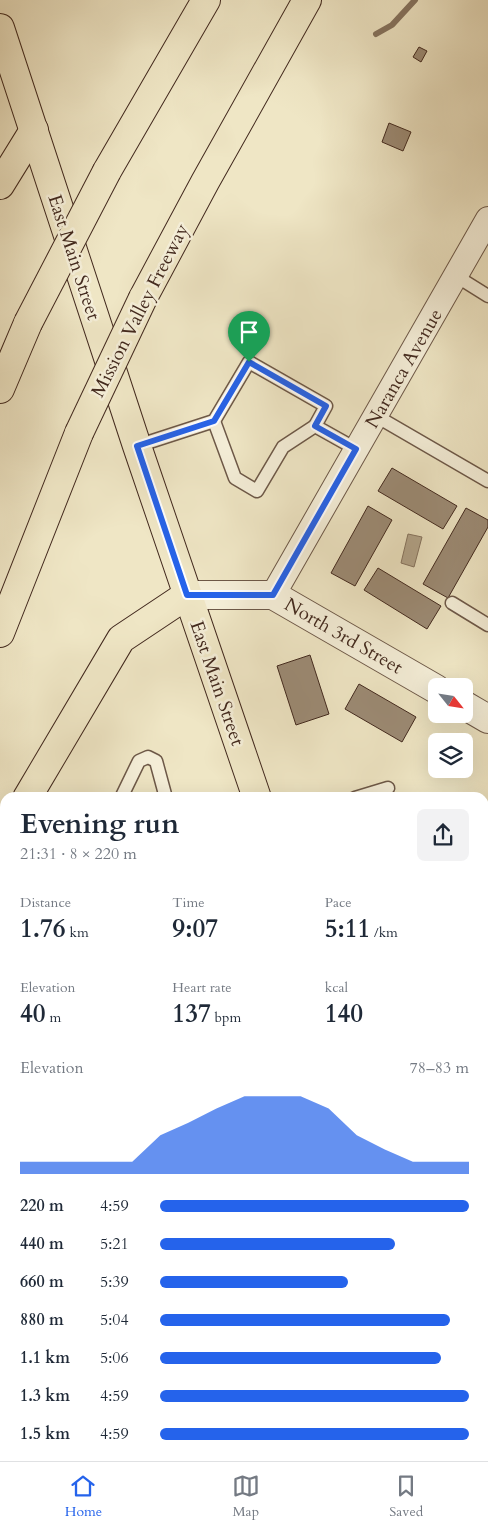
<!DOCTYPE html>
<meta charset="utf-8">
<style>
body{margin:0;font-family:Cardo,serif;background:#f2f2f3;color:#1f2937;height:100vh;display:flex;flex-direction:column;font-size:19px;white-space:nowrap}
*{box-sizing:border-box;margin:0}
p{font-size:16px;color:#747a83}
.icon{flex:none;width:28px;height:28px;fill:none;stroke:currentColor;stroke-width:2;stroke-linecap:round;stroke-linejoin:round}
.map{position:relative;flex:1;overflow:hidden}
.panel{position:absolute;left:0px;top:792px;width:489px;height:669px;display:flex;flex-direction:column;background:#fff;border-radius:15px 15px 0 0;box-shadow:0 5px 20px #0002}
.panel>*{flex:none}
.needle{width:32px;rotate:120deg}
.fabs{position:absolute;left:428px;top:678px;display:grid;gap:10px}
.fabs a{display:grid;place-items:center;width:45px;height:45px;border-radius:8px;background:#fff;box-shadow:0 5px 20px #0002;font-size:25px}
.pin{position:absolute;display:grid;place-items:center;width:42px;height:42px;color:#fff;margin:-51px -21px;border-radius:50% 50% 50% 0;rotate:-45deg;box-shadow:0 0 5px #0007}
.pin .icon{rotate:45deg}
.round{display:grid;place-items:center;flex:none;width:52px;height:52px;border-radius:8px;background:#f2f2f3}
.headline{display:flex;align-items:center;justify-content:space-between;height:85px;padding:0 20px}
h1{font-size:28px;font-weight:700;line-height:38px}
.stats{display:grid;grid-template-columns:repeat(3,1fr);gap:8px;height:85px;padding:5px 20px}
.stats div{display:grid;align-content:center}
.stats b{font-size:25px;font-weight:700}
.stats small{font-size:14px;font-weight:400}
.stats p{font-size:14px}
.chart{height:140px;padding:10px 20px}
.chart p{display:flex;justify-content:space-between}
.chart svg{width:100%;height:90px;margin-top:5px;fill:#2563eb;opacity:.7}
ul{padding:0 20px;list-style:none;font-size:16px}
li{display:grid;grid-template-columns:80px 60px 1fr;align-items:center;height:38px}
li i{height:12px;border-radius:6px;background:#2563eb}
.menu{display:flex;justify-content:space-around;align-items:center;height:70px;border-top:1px solid #e0e1e3;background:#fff;font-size:14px;color:#747a83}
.menu a{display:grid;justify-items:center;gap:2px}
.menu .active{color:#2563eb}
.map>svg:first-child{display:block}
.water{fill:#b4a68c;stroke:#867460}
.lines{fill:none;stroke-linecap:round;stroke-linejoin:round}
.stream{stroke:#867460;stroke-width:6}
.building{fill:#9c8b75;stroke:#42291e}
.service-casing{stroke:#6d5848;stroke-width:15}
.minor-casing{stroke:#6d5848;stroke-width:26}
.tertiary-casing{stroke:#6d5848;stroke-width:30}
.primary-casing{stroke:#42291e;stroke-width:30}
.motorway-casing{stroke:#42291e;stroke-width:30}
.service{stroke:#f5efd9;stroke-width:12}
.minor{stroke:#f5efd9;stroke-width:24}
.tertiary{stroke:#f5efd9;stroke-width:28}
.primary{stroke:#efe6c5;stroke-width:28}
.motorway{stroke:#efe6c5;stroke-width:28}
.motorway-bridge-casing{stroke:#42291e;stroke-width:30;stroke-linecap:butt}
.motorway-bridge{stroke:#efe6c5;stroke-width:28}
.route-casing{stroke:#fff;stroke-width:10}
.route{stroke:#2563eb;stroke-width:6}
.labels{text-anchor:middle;stroke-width:5;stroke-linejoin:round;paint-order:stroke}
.street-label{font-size:19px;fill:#42291e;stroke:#f5efd9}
</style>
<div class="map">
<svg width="488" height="1461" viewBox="0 0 488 1461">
<rect width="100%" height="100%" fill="#efe6c5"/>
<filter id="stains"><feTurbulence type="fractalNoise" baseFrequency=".004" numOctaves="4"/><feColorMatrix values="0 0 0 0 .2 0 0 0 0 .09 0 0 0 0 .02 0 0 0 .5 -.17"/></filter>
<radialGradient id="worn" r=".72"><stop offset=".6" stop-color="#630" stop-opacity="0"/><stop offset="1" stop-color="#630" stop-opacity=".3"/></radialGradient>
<polygon class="water" points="408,534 422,537 414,567 401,563"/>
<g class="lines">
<polyline class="stream" points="376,34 392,25 415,0"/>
</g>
<g class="building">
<polygon points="419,47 427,51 421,62 413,57"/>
<polygon points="389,123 411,132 403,151 382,142"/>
<polygon points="392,468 457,506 443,529 378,491"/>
<polygon points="368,506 392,520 355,586 331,573"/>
<polygon points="466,508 488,520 488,527 448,598 423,584"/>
<polygon points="378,568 441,606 427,629 364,590"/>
<polygon points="310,655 329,714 296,725 277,666"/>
<polygon points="359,684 416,717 402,742 345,709"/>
<polygon points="488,914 488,1006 484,1014 484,922"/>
<polygon points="0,1137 5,1137 5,1191 0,1190"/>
<polygon points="5,1380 5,1451 0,1461 0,1392"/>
<polygon points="116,1456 152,1456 149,1461 113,1461"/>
</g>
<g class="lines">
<defs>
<g id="service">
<polyline points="456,276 488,296"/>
<polyline points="376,416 488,481"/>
<polyline points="214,421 235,478 257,491 283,447 315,426"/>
<polyline points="137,446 214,421 249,362 326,406 315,426 356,449"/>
<polyline points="452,603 488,625"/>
<polyline points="121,798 139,761 148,757 156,761 166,798"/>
<polyline points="355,798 388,788"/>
<polyline points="484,878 485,876 488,877"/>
<polyline points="484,1046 488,1038"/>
<polyline points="484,1247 488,1246"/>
<polyline points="484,1405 488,1404"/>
<polyline points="34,1461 36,1456"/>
<polyline points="86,1461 89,1456"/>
<polyline points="182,1461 185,1456"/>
<polyline points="309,1461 312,1456"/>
</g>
<polyline id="minor" points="273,595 488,219"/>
<g id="tertiary">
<polyline points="187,595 273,595 436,689"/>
<polyline points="464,705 488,719"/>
</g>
<g id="primary">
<polyline points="0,28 137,446 257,798"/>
<polyline points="470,1456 472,1461"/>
</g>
<g id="motorway">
<polyline points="107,171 206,0"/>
<polyline points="0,185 34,130"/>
<polyline points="143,298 205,182 307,0"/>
<polyline points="0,389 28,323"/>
<polyline points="0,633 79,433"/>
<polyline points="27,798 121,639 187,595"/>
<polyline points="0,853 5,841"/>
</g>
</defs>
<use href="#service" class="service-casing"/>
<use href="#minor" class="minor-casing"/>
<use href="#tertiary" class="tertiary-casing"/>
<use href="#primary" class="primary-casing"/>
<use href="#motorway" class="motorway-casing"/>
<use href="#service" class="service"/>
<use href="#minor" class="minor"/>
<use href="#tertiary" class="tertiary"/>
<use href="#primary" class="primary"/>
<use href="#motorway" class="motorway"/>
<defs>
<g id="motorway-bridge">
<polyline points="28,323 107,171"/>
<polyline points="79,433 143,298"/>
</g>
</defs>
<use href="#motorway-bridge" class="motorway-bridge-casing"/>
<use href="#motorway-bridge" class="motorway-bridge"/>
</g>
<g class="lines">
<defs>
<polygon id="route" points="249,362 326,406 315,426 356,449 273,595 187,595 137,446 214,421"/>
</defs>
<use href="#route" class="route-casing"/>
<use href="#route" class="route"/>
</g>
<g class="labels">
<g class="street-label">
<text transform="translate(75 257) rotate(72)" y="7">East Main Street</text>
<text transform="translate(139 310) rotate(-63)" y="7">Mission Valley Freeway</text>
<text transform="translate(403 368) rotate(-60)" y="7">Naranca Avenue</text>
<text transform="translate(344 635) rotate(30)" y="7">North 3rd Street</text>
<text transform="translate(218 683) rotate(71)" y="7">East Main Street</text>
</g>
</g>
<rect width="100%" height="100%" filter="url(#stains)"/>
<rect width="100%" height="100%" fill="url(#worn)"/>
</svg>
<div class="fabs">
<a><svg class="needle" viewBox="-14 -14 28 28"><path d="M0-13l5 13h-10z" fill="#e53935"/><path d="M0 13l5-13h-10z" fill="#747a83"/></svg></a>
<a><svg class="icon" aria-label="layers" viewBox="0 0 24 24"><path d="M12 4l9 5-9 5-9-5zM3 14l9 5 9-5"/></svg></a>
</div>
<div class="pin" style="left:249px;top:362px;background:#1e9e55"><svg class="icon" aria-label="arrive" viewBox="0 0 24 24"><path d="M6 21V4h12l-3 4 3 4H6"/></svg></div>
<section class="panel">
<div class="headline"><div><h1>Evening run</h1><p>21:31 · 8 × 220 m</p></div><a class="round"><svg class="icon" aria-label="share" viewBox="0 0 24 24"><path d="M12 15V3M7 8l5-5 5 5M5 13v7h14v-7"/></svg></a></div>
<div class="stats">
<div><p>Distance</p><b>1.76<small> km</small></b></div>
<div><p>Time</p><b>9:07</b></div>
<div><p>Pace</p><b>5:11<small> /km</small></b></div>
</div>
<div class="stats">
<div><p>Elevation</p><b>40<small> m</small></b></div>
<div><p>Heart rate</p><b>137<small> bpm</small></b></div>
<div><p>kcal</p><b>140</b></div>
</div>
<div class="chart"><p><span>Elevation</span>78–83 m</p>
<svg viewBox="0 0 160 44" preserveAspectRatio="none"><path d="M0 44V38L10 38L20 38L30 38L40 38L50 25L60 19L70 12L80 6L90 6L100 6L110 12L120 25L130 32L140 38L150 38L160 38V44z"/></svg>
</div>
<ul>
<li><b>220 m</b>4:59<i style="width:100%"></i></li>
<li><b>440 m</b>5:21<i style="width:76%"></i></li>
<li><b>660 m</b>5:39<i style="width:61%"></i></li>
<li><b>880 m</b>5:04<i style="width:94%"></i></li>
<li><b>1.1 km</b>5:06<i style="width:91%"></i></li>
<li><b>1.3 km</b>4:59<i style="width:100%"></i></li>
<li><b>1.5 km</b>4:59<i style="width:100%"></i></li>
</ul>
</section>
</div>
<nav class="menu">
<a class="active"><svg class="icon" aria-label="home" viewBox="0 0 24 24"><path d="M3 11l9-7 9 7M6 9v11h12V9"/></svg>Home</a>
<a><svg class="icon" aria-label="map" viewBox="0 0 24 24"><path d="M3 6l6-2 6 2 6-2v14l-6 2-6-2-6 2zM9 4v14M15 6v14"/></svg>Map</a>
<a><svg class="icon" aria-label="saved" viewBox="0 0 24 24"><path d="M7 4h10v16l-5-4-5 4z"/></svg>Saved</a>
</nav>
